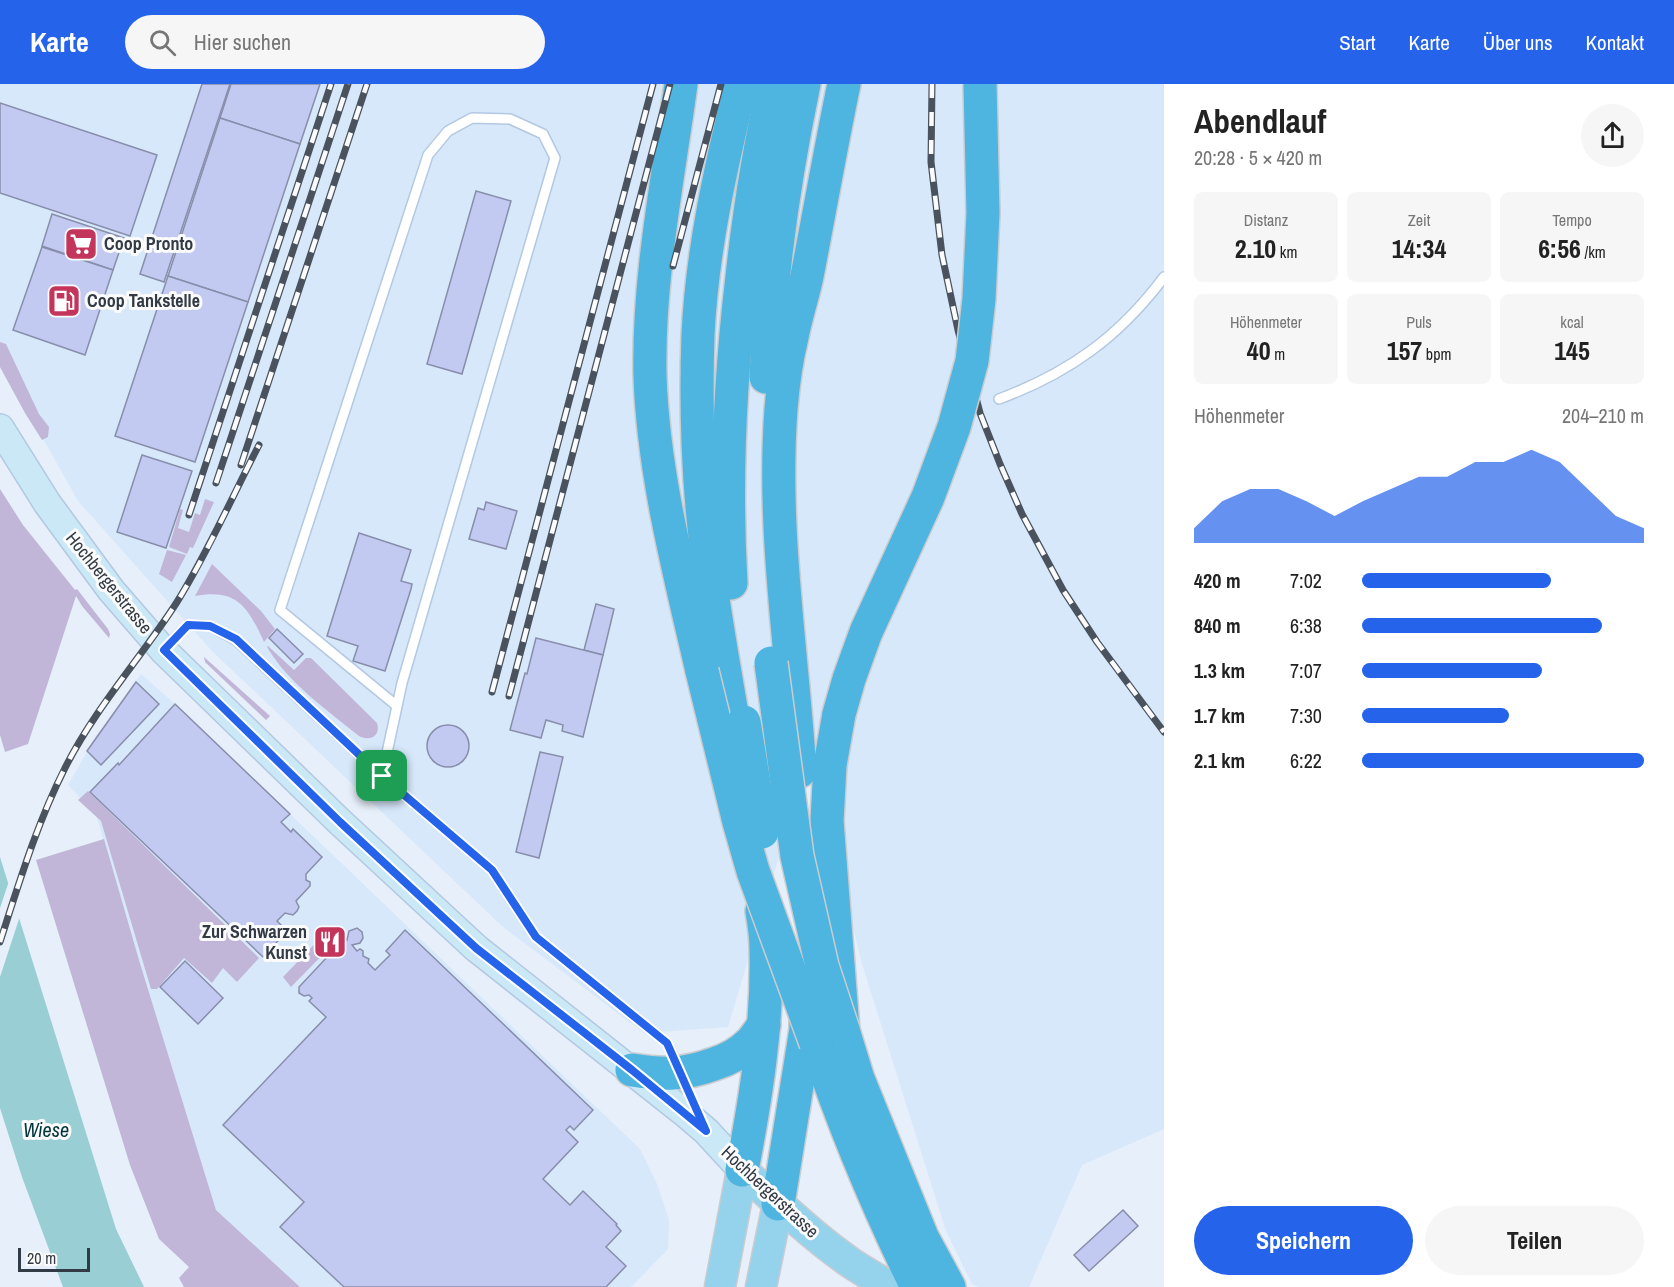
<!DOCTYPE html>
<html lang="de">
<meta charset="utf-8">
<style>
body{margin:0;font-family:"Archivo Narrow",sans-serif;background:#f6f6f6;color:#222;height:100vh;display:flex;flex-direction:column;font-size:22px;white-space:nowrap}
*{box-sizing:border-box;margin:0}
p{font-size:20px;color:#767676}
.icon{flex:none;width:33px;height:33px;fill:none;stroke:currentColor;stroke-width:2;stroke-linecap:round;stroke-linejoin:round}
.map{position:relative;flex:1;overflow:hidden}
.drawer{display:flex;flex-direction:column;background:#fff;width:510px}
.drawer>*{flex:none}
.scale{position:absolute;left:18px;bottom:15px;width:72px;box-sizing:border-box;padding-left:6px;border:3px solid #323b45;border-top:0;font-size:16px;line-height:21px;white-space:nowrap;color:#323b45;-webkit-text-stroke:4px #fbfbfb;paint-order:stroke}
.pin{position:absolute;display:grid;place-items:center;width:51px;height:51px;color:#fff;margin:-26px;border-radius:12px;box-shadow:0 3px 9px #0006}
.round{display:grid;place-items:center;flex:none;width:63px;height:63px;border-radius:32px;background:#f6f6f6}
.overview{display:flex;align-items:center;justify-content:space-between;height:102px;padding:0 30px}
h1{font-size:33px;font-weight:700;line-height:45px}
.stats{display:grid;grid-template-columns:repeat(3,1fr);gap:9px;height:102px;padding:6px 30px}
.stats div{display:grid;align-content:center;border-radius:9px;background:#f6f6f6;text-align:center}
.stats b{font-size:26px;font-weight:700}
.stats small{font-size:16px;font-weight:400}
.stats p{font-size:16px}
.chart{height:168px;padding:12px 30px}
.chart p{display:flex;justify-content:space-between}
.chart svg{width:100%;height:108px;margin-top:6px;fill:#2563eb;opacity:.7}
.button{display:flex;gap:12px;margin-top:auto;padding:12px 30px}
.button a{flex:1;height:69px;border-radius:36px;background:#2563eb;color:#fff;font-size:24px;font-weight:700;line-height:69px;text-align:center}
.button a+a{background:#f6f6f6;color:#222}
ul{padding:0 30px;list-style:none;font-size:20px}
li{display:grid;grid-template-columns:96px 72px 1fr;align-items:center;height:45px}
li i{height:15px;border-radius:8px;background:#2563eb}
header{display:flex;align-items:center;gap:36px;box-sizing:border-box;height:84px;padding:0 30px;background:#2563eb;color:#fff}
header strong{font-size:28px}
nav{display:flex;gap:33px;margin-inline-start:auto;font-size:21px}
.search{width:420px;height:54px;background:#f6f6f6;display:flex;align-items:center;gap:15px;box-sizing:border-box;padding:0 21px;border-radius:33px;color:#767676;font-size:22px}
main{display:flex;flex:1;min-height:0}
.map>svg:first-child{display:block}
.built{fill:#d7e8fb}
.green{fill:#c1b6d8}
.water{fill:#99ced5}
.pier{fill:#e6effa}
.building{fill:#c2caf2;stroke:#888eaa;stroke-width:1.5}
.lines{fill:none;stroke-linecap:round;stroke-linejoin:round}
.service-casing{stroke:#b3c8e1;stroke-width:12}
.secondary-casing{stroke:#b3c8e1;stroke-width:30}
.primary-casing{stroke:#cacccf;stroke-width:33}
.motorway-casing{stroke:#cacccf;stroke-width:36}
.service{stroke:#fff;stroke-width:9}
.secondary{stroke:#cae8f6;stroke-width:27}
.primary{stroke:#95d2ec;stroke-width:30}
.motorway{stroke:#4eb4e0;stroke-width:33}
.rail-casing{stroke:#4a535d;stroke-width:7}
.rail{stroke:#fbfbfb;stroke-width:4.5;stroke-dasharray:14;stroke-linecap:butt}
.motorway-bridge-casing{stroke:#cacccf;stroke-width:36;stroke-linecap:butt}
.motorway-bridge{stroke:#4eb4e0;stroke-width:33}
.route-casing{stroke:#fff;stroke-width:12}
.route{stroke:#2563eb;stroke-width:8}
.labels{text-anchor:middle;stroke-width:6;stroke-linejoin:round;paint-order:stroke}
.poi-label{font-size:18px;font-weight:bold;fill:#323b45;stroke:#fbfbfb;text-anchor:start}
.street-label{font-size:18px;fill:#323b45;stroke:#fbfbfb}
.water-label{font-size:20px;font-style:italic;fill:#00353a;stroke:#fbfbfb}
</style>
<header>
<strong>Karte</strong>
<div class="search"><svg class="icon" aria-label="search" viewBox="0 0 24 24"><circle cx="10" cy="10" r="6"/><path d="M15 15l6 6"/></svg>Hier suchen</div>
<nav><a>Start</a><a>Karte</a><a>Über uns</a><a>Kontakt</a></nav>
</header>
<main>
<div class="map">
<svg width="1164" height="1203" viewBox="0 0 1164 1203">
<rect width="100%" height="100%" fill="#e6effa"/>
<g class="built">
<polygon points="0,0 1164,0 1164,1045 1082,1081 1029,1203 979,1203 972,1200 946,1147 862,880 848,822 839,737 815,653 728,943 644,949 503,843 212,567 78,417 41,351 0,267"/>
<polygon points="141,590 175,620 640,1065 657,1100 669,1136 668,1165 631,1203 300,1203 216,1126 139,876 96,730 68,701 96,652"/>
</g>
<g class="green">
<polygon points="0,258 6,260 39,330 49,343 48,353 42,356 25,329 0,283"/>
<polygon points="0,405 23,441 75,506 77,505 108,545 110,550 109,554 82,522 76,512 28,660 5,668 0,651"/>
<polygon points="205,415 214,418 193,464 190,463 187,470 169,463 180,425 183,426 178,444 189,448 195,429 200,431"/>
<polygon points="167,466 186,471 172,498 159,490"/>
<path d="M212,480L261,527L275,545L264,558C248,523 237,504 195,512Z"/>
<path d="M268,562L294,586L306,574H311L377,639C381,652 370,658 359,652C326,625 289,600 267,563Z"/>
<polygon points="204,573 270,632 266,636 205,578"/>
<polygon points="88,707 259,874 237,898 223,884 212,899 184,874 157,905 151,905 101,737 78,716"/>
<polygon points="104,755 139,876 216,1126 300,1203 184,1203 179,1194 189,1183 159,1155 130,1081 36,776"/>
<polygon points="330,844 340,853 291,903 283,893"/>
</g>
<polygon class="water" points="0,773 116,1145 144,1203 63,1203 22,1093 0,1024"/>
<polygon class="pier" points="10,794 21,829 0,893 0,824"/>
<g class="building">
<polygon points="202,0 230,0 164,198 140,190"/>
<polygon points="231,0 320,0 300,60 220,34"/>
<polygon points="0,19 157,71 130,152 0,109"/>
<polygon points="220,34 300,60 248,218 168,192"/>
<polygon points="476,107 511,117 462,290 427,280"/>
<polygon points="52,130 124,154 113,186 42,162"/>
<polygon points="42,163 113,186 85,271 13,246"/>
<polygon points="168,192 248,218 195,378 115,352"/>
<polygon points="142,371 192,387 166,464 117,448"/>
<polygon points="486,418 517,427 506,465 469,455 478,424 484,426"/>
<polygon points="359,449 411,466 401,497 412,500 411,505 385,587 353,577 358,562 327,552"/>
<polygon points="596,520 614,525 603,571 584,566"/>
<polygon points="277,545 303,570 294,579 269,554"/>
<polygon points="536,554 603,571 583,653 562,647 563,641 546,636 541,654 510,646 525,589 527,590"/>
<polygon points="136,598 159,620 101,681 87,667"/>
<polygon points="175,620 290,730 281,738 291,748 293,745 322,773 306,790 306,796 310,798 310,802 296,817 299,823 297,827 293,831 285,829 277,837 287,847 263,873 90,708 118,679 119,681"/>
<circle cx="448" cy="662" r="21"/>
<polygon points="540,668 563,673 539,774 516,768"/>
<polygon points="357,844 362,848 363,854 360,859 352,861 357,867 360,865 363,867 363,872 369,875 368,879 375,886 390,871 386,867 405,846 593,1026 574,1046 570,1042 566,1046 578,1058 543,1095 570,1121 583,1107 617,1140 616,1141 621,1147 606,1163 626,1182 606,1203 344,1203 280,1143 304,1118 223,1041 326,933 309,917 312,914 309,911 304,912 299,909 299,903 345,854 347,856 349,847"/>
<polygon points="185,877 223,914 198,940 160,903"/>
<polygon points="1123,1126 1138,1142 1089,1187 1074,1171"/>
</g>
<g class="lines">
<defs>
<g id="service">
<path d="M999,315C1069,289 1119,253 1164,193"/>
<polyline points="164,565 188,541 210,542 236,556 382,692"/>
<polyline points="397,622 280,526 428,71 448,47 472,34 510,35 543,50 555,74 402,599 382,692 492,786 536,853 667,959 677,981"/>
<polyline points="682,994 697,1028"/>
</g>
<polyline id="secondary" points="0,344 47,419 111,506 163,566 340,738 476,864 686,1030 706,1047 742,1086"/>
<g id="primary">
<path d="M742,1086C777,1118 812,1152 851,1179C863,1187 877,1195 890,1203"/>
<polyline points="720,1203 742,1086"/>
<polyline points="761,1203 778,1120"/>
</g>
<g id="motorway">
<path d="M681,0C668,96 648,193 650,291C653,390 680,491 702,587"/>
<path d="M766,293C770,194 784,96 804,0"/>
<path d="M731,499C725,397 730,295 742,193C749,128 759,64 774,0"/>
<polyline points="839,630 830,681 827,737 843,946 858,995 922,1153 949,1203"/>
<path d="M739,672C730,615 719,559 711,501C699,419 695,334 698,251C702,166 721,82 741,0"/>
<path d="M800,687C792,566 772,446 781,325C783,301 786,277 792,253C796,231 804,209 808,187C820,125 831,62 844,0"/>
<path d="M816,959C844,1042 878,1124 917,1203"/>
<path d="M632,986C663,991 684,991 714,980C727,976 740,969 750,959C755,954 759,947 764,941"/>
<path d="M742,1086C756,1013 768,939 766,864C766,852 764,839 762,827"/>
<polyline points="778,1120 806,945 806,924"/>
</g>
</defs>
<use href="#service" class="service-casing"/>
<use href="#secondary" class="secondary-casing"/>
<use href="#primary" class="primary-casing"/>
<use href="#motorway" class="motorway-casing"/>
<use href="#service" class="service"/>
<use href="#secondary" class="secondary"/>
<use href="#primary" class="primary"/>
<use href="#motorway" class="motorway"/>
<defs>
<g id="rail">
<polyline points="932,0 931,78 942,171 958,246 980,329 1000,380 1022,430 1063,506 1097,558 1164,648"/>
<polyline points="673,182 721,0"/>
<polyline points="241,381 367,0"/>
<polyline points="216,399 348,0"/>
<polyline points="189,431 331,0"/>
<polyline points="492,608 653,0"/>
<polyline points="509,612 670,0"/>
<path d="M0,858C19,799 37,739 65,684C95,624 141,574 177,518C208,468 232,413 259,361"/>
</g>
</defs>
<use href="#rail" class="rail-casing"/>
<use href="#rail" class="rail"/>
<defs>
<g id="motorway-bridge">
<polyline points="771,579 797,772 822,882 843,946"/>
<polyline points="702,587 739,738 753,787 816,959"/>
<polyline points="839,630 849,595 866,548 928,413 954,343 972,277 979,215 983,129 980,0"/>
<polyline points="744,638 762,748"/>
</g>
</defs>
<use href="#motorway-bridge" class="motorway-bridge-casing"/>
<use href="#motorway-bridge" class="motorway-bridge"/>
</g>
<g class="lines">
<defs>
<polygon id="route" points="188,541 210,542 236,555 382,692 492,786 536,853 667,959 706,1047 632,986 476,864 340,738 164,566"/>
</defs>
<use href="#route" class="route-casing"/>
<use href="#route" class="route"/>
</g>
<defs>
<symbol id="supermarket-square" viewBox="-11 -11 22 22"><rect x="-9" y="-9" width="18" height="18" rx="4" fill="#c4355c" stroke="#fbfbfb"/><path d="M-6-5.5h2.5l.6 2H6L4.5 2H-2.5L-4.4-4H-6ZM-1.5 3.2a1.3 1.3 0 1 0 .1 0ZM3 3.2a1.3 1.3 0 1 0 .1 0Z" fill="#fff"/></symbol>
<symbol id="fuel-square" viewBox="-11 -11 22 22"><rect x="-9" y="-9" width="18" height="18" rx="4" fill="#c4355c" stroke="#fbfbfb"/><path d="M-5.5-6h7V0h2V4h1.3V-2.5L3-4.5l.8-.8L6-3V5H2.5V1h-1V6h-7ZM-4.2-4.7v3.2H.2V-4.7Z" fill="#fff"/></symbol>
<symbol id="restaurant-square" viewBox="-11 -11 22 22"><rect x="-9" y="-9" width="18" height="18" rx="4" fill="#c4355c" stroke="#fbfbfb"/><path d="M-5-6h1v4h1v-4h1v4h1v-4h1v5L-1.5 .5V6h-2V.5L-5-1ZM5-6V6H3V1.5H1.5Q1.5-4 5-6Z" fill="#fff"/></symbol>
</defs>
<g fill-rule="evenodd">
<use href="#supermarket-square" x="62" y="141" width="38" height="38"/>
<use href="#fuel-square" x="45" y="198" width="38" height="38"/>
<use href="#restaurant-square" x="311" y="839" width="38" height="38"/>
</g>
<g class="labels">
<g class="poi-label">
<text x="104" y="166">Coop Pronto</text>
<text x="87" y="223">Coop Tankstelle</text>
<text x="307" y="854" text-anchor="end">Zur Schwarzen<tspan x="307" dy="21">Kunst</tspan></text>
</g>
<g class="street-label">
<text transform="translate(109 499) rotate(51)" y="6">Hochbergerstrasse</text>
<text transform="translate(770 1108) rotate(43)" y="6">Hochbergerstrasse</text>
</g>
<g class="water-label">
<text x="46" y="1053">Wiese</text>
</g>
</g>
</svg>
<div class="scale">20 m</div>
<div class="pin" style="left:382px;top:692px;background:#1e9e55"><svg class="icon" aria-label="arrive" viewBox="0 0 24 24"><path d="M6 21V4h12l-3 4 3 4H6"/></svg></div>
</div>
<section class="drawer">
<div class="overview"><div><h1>Abendlauf</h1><p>20:28 · 5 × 420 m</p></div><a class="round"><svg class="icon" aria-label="share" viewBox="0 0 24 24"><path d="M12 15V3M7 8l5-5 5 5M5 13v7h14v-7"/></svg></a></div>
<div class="stats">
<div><p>Distanz</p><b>2.10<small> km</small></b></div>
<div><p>Zeit</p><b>14:34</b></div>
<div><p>Tempo</p><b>6:56<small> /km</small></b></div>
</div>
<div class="stats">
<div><p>Höhenmeter</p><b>40<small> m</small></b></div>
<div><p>Puls</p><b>157<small> bpm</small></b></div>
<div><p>kcal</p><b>145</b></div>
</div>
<div class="chart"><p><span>Höhenmeter</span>204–210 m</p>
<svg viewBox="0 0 160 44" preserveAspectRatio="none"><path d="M0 44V38L10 27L20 22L30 22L40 27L50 33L60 27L70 22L80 17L90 17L100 11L110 11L120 6L130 11L140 22L150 33L160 38V44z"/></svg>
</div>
<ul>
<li><b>420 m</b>7:02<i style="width:67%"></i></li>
<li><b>840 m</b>6:38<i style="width:85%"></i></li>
<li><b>1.3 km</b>7:07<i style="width:64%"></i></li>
<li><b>1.7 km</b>7:30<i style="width:52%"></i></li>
<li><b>2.1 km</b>6:22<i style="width:100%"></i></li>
</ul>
<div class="button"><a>Speichern</a><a>Teilen</a></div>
</section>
</main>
